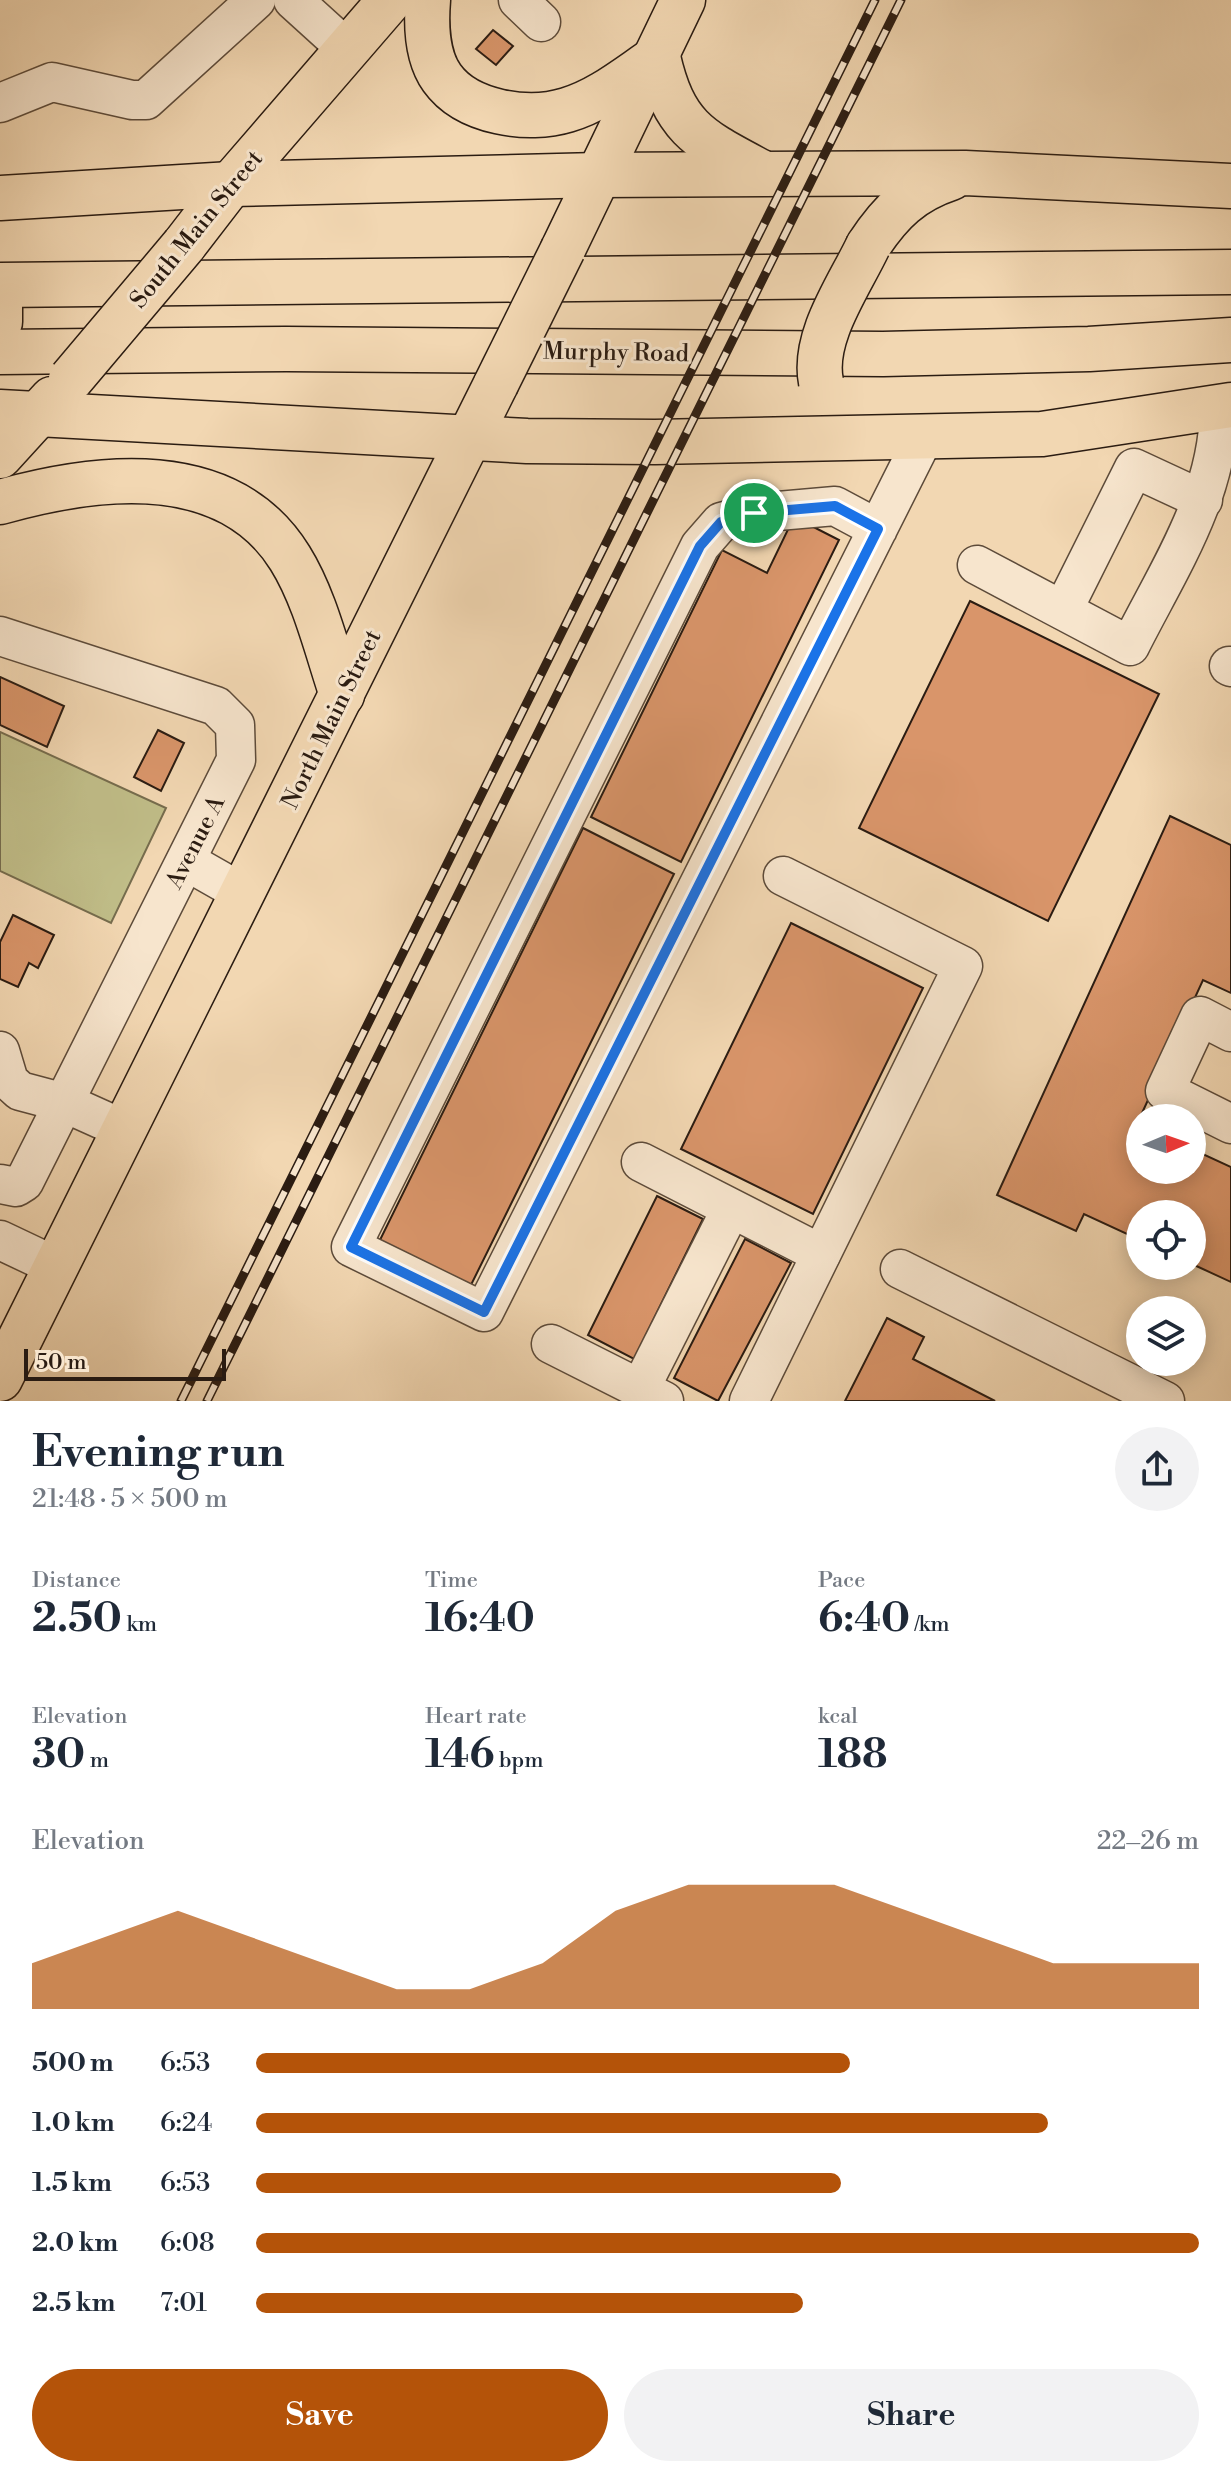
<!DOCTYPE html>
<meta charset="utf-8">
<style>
body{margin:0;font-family:"Libre Bodoni",serif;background:#f2f2f3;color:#1f2937;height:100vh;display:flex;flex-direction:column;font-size:30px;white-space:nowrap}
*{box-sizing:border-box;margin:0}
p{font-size:26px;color:#747a83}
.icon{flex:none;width:44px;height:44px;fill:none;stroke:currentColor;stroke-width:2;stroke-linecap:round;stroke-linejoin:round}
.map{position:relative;height:1401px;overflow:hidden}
.panel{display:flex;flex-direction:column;background:#fff;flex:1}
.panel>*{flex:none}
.needle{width:52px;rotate:88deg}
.buttons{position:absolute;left:1126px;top:1104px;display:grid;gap:16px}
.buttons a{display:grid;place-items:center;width:80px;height:80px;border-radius:50%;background:#fff;box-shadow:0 4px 20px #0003;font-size:40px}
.scale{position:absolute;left:24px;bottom:20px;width:202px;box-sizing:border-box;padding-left:8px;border:4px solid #2b1c12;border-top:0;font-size:22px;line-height:28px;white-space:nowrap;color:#2b1c12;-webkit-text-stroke:6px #f7e5cd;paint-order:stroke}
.pin{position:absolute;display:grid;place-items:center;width:68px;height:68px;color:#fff;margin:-34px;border:4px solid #fff;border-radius:50%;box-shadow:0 2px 8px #0007}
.round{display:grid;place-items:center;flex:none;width:84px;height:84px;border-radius:42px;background:#f2f2f3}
.overview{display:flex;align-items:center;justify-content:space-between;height:136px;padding:0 32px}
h1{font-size:44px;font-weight:800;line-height:60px}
.metrics{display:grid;grid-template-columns:repeat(3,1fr);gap:12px;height:136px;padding:8px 32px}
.metrics div{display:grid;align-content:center}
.metrics b{font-size:40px;font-weight:800}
.metrics small{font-size:22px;font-weight:400}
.metrics p{font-size:22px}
.chart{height:224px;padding:16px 32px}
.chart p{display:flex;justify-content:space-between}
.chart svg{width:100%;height:144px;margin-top:8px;fill:#b45309;opacity:.7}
.button{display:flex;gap:16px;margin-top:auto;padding:16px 32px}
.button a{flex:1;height:92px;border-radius:48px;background:#b45309;color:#fff;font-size:32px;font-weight:800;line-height:92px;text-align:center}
.button a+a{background:#f2f2f3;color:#1f2937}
ul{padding:0 32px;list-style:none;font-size:26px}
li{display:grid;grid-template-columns:128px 96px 1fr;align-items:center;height:60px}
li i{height:20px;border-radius:10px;background:#b45309}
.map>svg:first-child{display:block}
.green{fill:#c0bd88;stroke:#766c4d;stroke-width:2}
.building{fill:#d9956a;stroke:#2b1c12;stroke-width:2}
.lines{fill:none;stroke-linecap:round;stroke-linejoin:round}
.minor-casing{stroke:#5d4b3a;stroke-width:41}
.major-casing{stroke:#2b1c12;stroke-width:47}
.highway-casing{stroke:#2b1c12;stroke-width:47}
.minor{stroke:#f7e5cd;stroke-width:38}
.major{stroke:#f2d7b2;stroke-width:44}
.highway{stroke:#f2d7b2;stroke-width:44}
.rail-casing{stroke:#2b1c12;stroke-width:9}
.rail{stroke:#f7e5cd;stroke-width:6;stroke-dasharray:18;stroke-linecap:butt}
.highway-bridge-casing{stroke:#2b1c12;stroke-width:47;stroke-linecap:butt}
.highway-bridge{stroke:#f2d7b2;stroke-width:44}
.route-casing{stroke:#fff;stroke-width:16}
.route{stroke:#1a73e8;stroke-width:10}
.labels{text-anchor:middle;stroke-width:6;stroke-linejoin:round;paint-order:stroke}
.street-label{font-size:24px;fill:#2b1c12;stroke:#f7e5cd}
</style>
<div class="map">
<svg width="1231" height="1401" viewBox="0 0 1231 1401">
<rect width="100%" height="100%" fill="#f2d7b2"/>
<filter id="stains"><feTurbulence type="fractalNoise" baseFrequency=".0025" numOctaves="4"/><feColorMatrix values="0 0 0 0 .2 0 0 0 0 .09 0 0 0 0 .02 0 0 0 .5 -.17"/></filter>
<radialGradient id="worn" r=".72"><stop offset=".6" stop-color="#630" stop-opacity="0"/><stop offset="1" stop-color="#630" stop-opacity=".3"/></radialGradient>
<polygon class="green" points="0,732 166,808 111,923 0,871"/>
<g class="building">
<polygon points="493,30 513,46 496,65 476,49"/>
<polygon points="794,517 839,540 681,862 591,817 722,550 767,573"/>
<polygon points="970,601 1159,694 1048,921 859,828"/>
<polygon points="0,677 64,706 47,747 0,725"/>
<polygon points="158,730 184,743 161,791 134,777"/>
<polygon points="1170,816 1231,845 1231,993 1203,980 1137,1124 1140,1170 1192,1170 1192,1149 1231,1167 1231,1282 1192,1264 1192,1214 1140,1214 1140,1240 1084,1214 1076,1231 997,1195"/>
<polygon points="583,828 674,874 468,1291 377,1246"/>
<polygon points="13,915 54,935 38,968 29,963 18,987 0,979 0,942"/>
<polygon points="791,923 923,988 813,1214 681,1149"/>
<polygon points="657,1196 703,1219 634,1359 588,1335"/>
<polygon points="745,1239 791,1263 718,1401 674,1378"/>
<polygon points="887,1318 924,1337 913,1359 995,1401 845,1401"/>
</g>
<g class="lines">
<defs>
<g id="minor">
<polyline points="293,0 347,49"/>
<polyline points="518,0 541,22"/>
<polyline points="0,103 52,82 132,100 146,100 256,0"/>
<polyline points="878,529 835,506 754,513 721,522 700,546 351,1247 484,1312 924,437"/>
<path d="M977,565L1130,646C1168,570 1220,494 1219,406"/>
<polyline points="1063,610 1134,468 1203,500"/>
<polyline points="0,636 216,706 235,725 236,760 24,1182 16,1187 0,1184"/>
<polyline points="1229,666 1231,667"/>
<polyline points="186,861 244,894"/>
<polyline points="1231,1032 1200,1016 1165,1091 1231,1124"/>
<polyline points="0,1051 9,1081 20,1091 65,1103 125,1130"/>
<polyline points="641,1162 821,1254"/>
<polyline points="0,1240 57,1267"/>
<polyline points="900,1269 1165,1401"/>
<polyline points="551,1344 664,1401"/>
<polyline points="640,1389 731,1209"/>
<polyline points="749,1401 963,966 783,876"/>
</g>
<g id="major">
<polyline points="0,285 1231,272"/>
<polyline points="0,352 286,349 883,354 1089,349 1231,340"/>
</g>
<g id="highway">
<path d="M428,0C426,24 427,57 442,78C467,113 528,122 567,110C601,100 629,76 658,57"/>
<path d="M658,57C674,128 699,139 759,171"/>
<polyline points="0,198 231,184 598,175 965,173 1231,186"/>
<polyline points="184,245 231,184 390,0"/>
<path d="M868,246C891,211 912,191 951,178"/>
<polyline points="563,249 683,0"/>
<polyline points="0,289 0,322"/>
<polyline points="0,412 527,441 655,442 1042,434 1231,405"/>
<polyline points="0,456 52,399"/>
<path d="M0,502C96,475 228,458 290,558C315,598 327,651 342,695"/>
<polyline points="0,1379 496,384"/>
</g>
</defs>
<use href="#minor" class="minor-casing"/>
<use href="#major" class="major-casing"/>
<use href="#highway" class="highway-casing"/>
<use href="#minor" class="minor"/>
<use href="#major" class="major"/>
<use href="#highway" class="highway"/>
<defs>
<g id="rail">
<polyline points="181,1401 875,0"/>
<polyline points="207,1401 901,0"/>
</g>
</defs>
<use href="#rail" class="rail-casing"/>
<use href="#rail" class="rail"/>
<defs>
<g id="highway-bridge">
<polyline points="71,379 184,245"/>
<path d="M821,382C812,337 849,286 868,246"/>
<polyline points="496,384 563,249"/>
</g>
</defs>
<use href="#highway-bridge" class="highway-bridge-casing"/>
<use href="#highway-bridge" class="highway-bridge"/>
</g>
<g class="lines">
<defs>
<polygon id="route" points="835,506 878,529 484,1312 351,1247 700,546 721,522 754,513"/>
</defs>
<use href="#route" class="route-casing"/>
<use href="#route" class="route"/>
</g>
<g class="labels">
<g class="street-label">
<text transform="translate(196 229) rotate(-51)" y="8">South Main Street</text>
<text transform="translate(616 352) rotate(1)" y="8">Murphy Road</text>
<text transform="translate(331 719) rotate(-64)" y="8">North Main Street</text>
<text transform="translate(195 842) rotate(-63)" y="8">Avenue A</text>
</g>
</g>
<rect width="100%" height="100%" filter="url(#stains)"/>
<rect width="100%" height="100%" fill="url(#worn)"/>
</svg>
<div class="buttons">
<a><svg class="needle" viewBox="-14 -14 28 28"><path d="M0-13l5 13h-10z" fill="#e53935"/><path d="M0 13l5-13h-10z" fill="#747a83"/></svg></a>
<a><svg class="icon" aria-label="locate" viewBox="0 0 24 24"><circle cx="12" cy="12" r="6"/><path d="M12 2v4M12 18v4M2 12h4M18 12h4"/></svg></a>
<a><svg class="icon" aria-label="layers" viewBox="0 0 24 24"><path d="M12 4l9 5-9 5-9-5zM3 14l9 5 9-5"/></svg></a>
</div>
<div class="scale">50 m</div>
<div class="pin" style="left:754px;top:513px;background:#1e9e55"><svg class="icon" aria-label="arrive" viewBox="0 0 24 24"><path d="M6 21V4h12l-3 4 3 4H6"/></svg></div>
</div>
<section class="panel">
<div class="overview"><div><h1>Evening run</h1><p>21:48 · 5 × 500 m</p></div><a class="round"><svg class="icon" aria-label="share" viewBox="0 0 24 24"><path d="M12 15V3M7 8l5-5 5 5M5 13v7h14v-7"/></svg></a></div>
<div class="metrics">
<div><p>Distance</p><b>2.50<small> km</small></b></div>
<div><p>Time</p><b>16:40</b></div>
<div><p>Pace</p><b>6:40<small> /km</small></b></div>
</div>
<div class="metrics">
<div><p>Elevation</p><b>30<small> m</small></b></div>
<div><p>Heart rate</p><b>146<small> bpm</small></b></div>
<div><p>kcal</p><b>188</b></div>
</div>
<div class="chart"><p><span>Elevation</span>22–26 m</p>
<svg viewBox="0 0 160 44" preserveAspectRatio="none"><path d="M0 44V30L10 22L20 14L30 22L40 30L50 38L60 38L70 30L80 14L90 6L100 6L110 6L120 14L130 22L140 30L150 30L160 30V44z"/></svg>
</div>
<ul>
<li><b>500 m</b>6:53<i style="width:63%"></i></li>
<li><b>1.0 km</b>6:24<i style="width:84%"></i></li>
<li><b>1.5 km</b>6:53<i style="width:62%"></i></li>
<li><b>2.0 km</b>6:08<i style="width:100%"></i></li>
<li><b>2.5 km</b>7:01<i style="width:58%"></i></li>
</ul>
<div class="button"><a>Save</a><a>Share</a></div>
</section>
